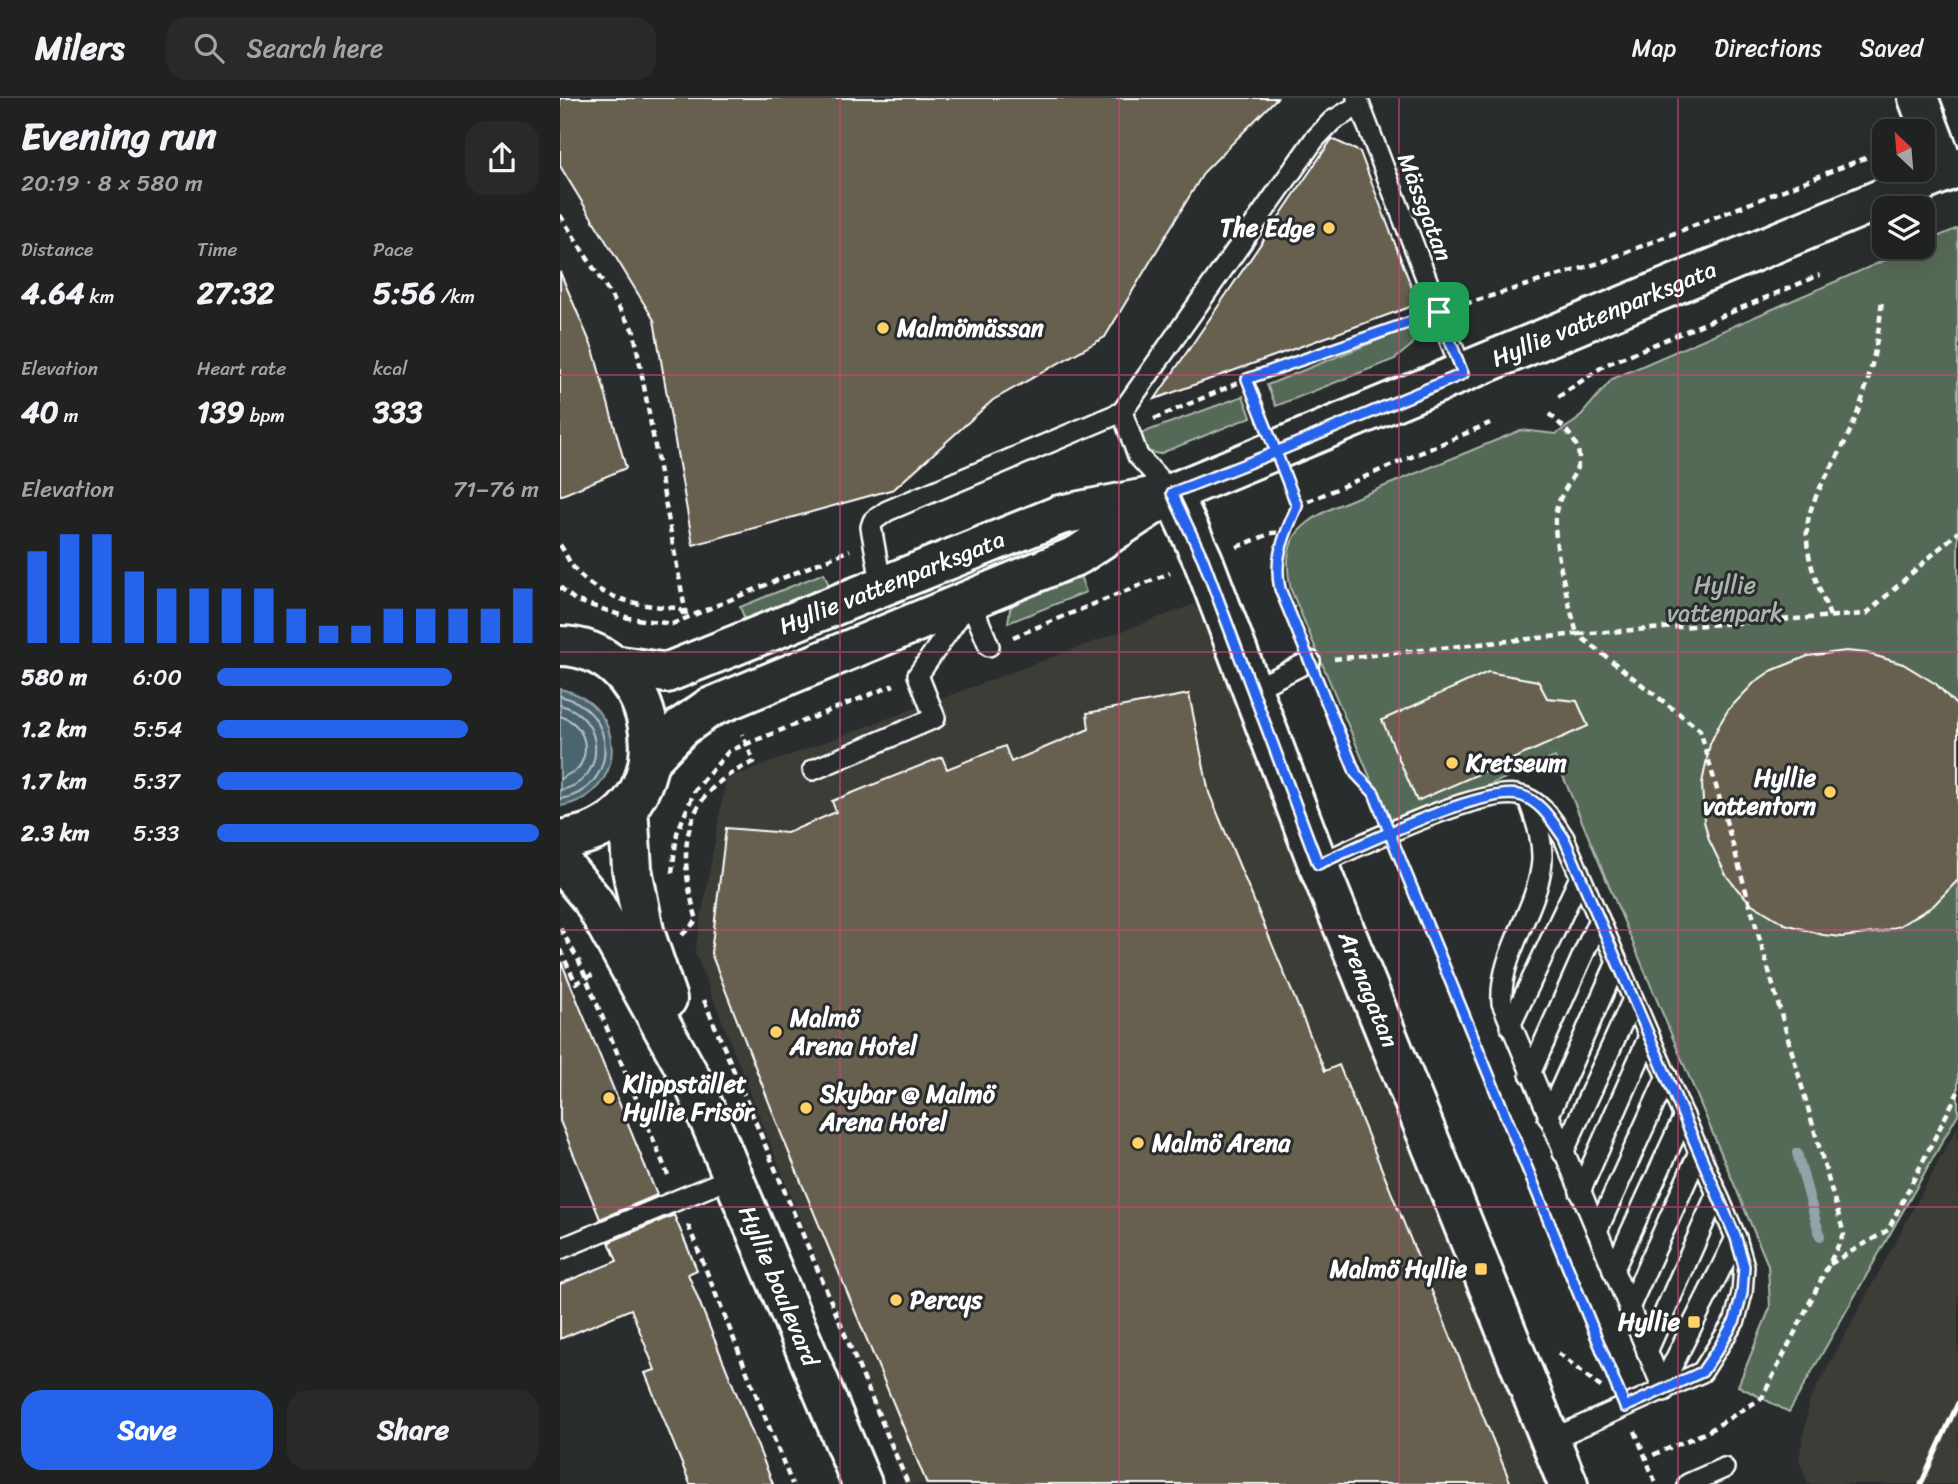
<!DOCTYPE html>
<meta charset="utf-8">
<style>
body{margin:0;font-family:Sriracha,sans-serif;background:#282a2a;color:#f1f3f6;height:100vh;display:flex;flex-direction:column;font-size:26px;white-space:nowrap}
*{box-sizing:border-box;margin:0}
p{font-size:23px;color:#a2a4a5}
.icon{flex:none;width:38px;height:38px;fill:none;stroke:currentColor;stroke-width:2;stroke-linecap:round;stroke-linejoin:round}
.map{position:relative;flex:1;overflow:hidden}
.panel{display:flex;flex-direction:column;background:#202222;width:560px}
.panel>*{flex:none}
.needle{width:46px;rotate:334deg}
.tools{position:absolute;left:1312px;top:21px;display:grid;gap:14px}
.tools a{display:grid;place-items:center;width:63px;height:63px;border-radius:14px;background:#202222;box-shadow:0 7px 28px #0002,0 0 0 2px #3d3f40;font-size:35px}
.pin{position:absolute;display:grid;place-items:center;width:60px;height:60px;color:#fff;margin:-30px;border-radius:14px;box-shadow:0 4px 10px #0006}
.round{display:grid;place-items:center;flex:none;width:74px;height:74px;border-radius:21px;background:#282a2a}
.head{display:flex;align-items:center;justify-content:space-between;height:119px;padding:0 21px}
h1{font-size:38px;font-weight:700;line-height:52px}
.stats{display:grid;grid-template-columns:repeat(3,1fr);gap:10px;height:119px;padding:7px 21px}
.stats div{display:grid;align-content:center}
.stats b{font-size:30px;font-weight:700}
.stats small{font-size:19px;font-weight:400}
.stats p{font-size:19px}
.chart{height:196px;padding:14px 21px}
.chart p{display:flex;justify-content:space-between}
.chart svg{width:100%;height:126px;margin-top:7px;stroke:#2563eb;stroke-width:6}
.action{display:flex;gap:14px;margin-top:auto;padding:14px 21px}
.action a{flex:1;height:80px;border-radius:21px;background:#2563eb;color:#fff;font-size:28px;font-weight:700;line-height:80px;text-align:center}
.action a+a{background:#282a2a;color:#f1f3f6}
ul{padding:0 21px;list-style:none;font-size:23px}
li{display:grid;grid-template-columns:112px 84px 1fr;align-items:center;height:52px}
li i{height:18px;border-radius:9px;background:#2563eb}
header{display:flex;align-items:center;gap:42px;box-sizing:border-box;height:98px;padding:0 35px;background:#202222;border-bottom:2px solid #3d3f40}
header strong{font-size:33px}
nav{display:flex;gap:38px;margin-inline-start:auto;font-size:24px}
.search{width:490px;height:63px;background:#282a2a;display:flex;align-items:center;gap:18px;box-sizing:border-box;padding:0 24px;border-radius:21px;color:#a2a4a5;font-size:26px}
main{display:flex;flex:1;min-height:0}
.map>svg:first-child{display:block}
.built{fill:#3d3c38}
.green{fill:#556b57;stroke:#aab5ab;stroke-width:2}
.water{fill:#4b656f;stroke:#93a3a9;stroke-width:2}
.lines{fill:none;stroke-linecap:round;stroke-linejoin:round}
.shore{stroke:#b7c1c5;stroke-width:2}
.stream{stroke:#93a3a9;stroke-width:10}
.building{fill:#686050;stroke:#fff;stroke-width:2}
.lane-casing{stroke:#fff;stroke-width:24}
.street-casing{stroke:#fff;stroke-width:44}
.secondary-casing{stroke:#fff;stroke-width:44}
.path{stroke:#fff;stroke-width:4.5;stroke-dasharray:7 5;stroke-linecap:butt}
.lane{stroke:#2a2d2e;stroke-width:19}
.street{stroke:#2a2d2e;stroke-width:38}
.secondary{stroke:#2a2d2e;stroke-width:38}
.rail{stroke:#fff;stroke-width:5}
.route-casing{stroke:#fff;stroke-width:14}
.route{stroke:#2563eb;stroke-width:9}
.grid{fill:none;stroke:#ce467c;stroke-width:2;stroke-opacity:0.55}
.poi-dot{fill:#ffd166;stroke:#2a2d2e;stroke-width:2.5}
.labels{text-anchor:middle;stroke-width:6;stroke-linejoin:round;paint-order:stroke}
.street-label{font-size:24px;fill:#fff;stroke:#2a2d2e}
.poi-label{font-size:24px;font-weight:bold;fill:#fff;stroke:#2a2d2e;text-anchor:start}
.park-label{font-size:24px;fill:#aab5ab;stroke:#2a2d2e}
</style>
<header>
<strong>Milers</strong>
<div class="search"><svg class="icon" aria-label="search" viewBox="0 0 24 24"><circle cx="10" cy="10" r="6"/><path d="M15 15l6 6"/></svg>Search here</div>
<nav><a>Map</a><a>Directions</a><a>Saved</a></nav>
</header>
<main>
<section class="panel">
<div class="head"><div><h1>Evening run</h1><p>20:19 · 8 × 580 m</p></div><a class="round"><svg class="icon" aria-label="share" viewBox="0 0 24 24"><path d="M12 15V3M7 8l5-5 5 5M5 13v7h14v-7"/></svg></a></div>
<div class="stats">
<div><p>Distance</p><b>4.64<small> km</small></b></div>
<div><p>Time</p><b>27:32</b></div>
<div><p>Pace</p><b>5:56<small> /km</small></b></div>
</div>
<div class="stats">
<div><p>Elevation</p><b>40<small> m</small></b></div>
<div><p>Heart rate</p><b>139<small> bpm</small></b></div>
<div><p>kcal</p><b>333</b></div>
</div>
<div class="chart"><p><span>Elevation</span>71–76 m</p>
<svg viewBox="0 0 160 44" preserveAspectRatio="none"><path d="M5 44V12M15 44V6M25 44V6M35 44V19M45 44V25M55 44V25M65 44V25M75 44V25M85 44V32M95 44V38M105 44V38M115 44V32M125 44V32M135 44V32M145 44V32M155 44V25"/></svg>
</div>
<ul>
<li><b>580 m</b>6:00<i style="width:73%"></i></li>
<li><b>1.2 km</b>5:54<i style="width:78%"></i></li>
<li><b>1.7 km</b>5:37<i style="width:95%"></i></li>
<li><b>2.3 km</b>5:33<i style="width:100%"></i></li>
</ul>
<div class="action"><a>Save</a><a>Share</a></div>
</section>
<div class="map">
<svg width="1398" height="1386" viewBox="0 0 1398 1386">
<rect width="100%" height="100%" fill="#2a2d2e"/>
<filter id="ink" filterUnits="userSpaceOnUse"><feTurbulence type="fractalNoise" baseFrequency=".0143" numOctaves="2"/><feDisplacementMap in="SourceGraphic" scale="14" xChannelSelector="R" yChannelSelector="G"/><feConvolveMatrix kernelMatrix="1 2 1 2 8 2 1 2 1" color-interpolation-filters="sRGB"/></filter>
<g filter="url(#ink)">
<g class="built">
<polygon points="635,506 994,1386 344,1386 135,854 166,681"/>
<polygon points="1398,1028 1398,1386 1248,1386 1239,1362 1250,1302"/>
</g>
<g class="green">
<path d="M1398,130V1016L1229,1314L1178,1288L1210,1210L1208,1167L995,659L831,729L731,492C721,445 733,430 774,409L961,332L996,336L1017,322L1052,281L1355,149H1363V145Z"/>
<polygon points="862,224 852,247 835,261 716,308 707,287"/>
<polygon points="683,298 691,319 599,356 586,353 579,336"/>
<polygon points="264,475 270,490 186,524 180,509"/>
<polygon points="519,475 526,494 448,525 450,511 456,503"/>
</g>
<path class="water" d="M0,591C68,605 70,697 0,708Z"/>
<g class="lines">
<g class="shore">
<path d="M0,598C59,611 60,691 0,701"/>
<path d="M0,607C46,617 48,684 0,692"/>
<path d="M0,618C24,626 32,650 18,671L0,681"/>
</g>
<polyline class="stream" points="1237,1055 1260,1138"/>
</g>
<g class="building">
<polygon points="0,0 717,0 644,74 545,239 433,302 334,391 133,447 94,222 0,68"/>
<polygon points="772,41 800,54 858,206 595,301"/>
<polygon points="0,174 33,251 66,370 0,398"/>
<polygon points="1286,553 1306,555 1343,566 1376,586 1398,609 1398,782 1373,808 1339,828 1321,834 1282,839 1263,837 1225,826 1192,806 1178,792 1166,777 1149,742 1144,723 1142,685 1150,646 1158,629 1168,612 1195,584 1211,573 1248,558"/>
<polygon points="928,574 978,583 987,600 1017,603 1028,628 857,703 822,622"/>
<polygon points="629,596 649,695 765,973 779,967 951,1386 367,1386 222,1038 151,855 166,730 227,735 276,714 272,703 382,659 387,671 445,648 451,664 529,631 527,615"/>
<polygon points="1,863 97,1097 40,1121 0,1023"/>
<polygon points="114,1117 137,1172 128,1176 213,1386 130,1386 85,1275 95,1272 71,1211 0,1241 0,1186 57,1163 49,1144"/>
</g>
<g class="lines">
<defs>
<g id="lane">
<polyline points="797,0 903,276"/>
<polyline points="562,314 578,358 612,395"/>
<polyline points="322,490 311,429 313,423 327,413 562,314 754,42 772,23 799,7"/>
<polyline points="410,502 429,548"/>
<polyline points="694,591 750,563"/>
<polyline points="253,672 375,620 358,577 404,511"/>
<path d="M969,703C977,725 985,748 981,771C974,817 939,857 942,905L1104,1293"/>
<path d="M758,766C800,748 916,691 957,697C980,701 993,723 1004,740L1176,1140L1184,1168L1182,1195L1175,1222L1142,1274L990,1342"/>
<polyline points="950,928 1020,779"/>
<polyline points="970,976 1039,821"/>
<polyline points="988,1019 1057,864"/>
<polyline points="1003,1055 1073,901"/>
<polyline points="1020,1094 1089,938"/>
<polyline points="1037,1133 1107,978"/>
<polyline points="0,1151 175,1078"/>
<polyline points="1053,1173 1124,1018"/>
<polyline points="1069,1210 1139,1054"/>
<polyline points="1087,1254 1157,1095"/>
<polyline points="1102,1288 1176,1140"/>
<polyline points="1128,1386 1164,1370"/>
</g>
<g id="street">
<polyline points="1358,0 1386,74"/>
<path id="s1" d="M612,395L643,462L758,766L1008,1386"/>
</g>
<g id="secondary">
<path d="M0,548C91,549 124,681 46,727C32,736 16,739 0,742"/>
<path id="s2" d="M54,567L106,575L500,417L612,395L1398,69"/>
<polyline points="90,662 122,629 149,610 518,457 596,405"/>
<polyline points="68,709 72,771 84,833 107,901"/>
<path id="s3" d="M0,763L33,803L135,988L302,1386"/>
</g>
</defs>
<use href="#lane" class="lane-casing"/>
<use href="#street" class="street-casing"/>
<use href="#secondary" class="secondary-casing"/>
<g class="path">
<polyline points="0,117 74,234 126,517"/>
<polyline points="905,206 1039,165 1325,52"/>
<polyline points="687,281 702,319"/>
<polyline points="998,299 1045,267 1260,177"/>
<path d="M989,316C1053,369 994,378 995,425C996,461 1008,501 1017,536L1306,516L1398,434"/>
<polyline points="594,321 687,281 854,223"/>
<path d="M728,386L737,408C709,473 714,475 740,539"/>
<polyline points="737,408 930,325"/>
<path d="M0,447C5,453 8,463 14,470C37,501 83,509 119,510L127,521"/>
<polyline points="677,449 712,435 726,434"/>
<polyline points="0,489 15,502 69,520 112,526 290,452"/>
<path d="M1270,518C1260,491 1245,462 1247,431C1249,400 1272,372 1285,344C1307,298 1318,250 1322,200"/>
<polyline points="453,539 610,475"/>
<polyline points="774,561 1017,536 1140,632 1284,1136 1202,1300 1147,1334 1086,1360"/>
<polyline points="760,586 796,676 814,696 819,709"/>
<polyline points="839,760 1056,1286"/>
<polyline points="112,775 117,735 135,692 169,653 334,587"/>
<polyline points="0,830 19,863 108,1077"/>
<path d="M122,837L137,822C116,754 120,694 194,664L182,636"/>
<polyline points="0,852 16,885 34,876"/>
<polyline points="144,902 348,1386"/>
<polyline points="128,1127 232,1386"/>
<polyline points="1270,1166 1328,1132 1398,994"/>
<polyline points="998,1255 1043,1291"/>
<polyline points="1075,1333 1096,1386"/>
</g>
<use href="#lane" class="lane"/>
<use href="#street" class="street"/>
<use href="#secondary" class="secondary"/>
<polyline class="rail" points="1361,1386 1398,1305"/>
</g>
</g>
<g class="lines" filter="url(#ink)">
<defs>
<path id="route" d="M879,214L903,276L716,354L737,408C725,437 713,459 720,491L796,676L814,695L830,736L1065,1309L1142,1274L1160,1248L1175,1222L1182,1195L1184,1168L1176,1140L1004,740C992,723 980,702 959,697C920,689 798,749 758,766L643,461L612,395L716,354L687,281L879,214"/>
</defs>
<use href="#route" class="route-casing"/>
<use href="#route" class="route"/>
</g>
<path class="grid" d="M280,0V1386M559,0V1386M839,0V1386M1118,0V1386M0,277H1398M0,554H1398M0,832H1398M0,1109H1398"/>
<g class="poi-dot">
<circle cx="769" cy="130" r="7"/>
<circle cx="323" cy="230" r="7"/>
<circle cx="892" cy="665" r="7"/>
<circle cx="1270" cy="694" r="7"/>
<circle cx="216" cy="934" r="7"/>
<circle cx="49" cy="1000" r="7"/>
<circle cx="246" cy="1010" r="7"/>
<circle cx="578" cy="1045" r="7"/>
<rect x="914" y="1164" width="14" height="14" rx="3.5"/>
<circle cx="336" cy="1202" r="7"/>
<rect x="1127" y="1217" width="14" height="14" rx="3.5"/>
</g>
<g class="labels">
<g class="street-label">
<text transform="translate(865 109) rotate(69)" y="8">Mässgatan</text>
<text dy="8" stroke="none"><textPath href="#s2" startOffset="1059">Hyllie vattenparksgata</textPath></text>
<text dy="8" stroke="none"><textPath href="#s2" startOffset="296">Hyllie vattenparksgata</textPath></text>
<text dy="8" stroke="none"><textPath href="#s1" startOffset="534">Arenagatan</textPath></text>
<text dy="8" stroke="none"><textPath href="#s3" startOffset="480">Hyllie boulevard</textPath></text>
</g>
<g class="poi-label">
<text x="755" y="138" text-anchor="end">The Edge</text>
<text x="337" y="238">Malmömässan</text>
<text x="906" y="673">Kretseum</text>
<text x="1256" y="688" text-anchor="end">Hyllie<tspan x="1256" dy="28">vattentorn</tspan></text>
<text x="230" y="928">Malmö<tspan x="230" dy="28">Arena Hotel</tspan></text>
<text x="63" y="994">Klippstället<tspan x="63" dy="28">Hyllie Frisör</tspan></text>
<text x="260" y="1004">Skybar @ Malmö<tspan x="260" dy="28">Arena Hotel</tspan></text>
<text x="592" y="1053">Malmö Arena</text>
<text x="907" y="1179" text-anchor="end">Malmö Hyllie</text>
<text x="350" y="1210">Percys</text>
<text x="1120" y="1232" text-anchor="end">Hyllie</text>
</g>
<g class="park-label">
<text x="1165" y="495">Hyllie<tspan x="1165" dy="28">vattenpark</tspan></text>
</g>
</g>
</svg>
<div class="tools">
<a><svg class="needle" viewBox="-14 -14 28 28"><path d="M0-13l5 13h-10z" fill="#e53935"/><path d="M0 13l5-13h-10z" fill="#a2a4a5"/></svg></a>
<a><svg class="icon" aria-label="layers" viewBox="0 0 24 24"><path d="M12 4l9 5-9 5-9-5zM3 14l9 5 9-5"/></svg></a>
</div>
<div class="pin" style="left:879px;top:214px;background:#1e9e55"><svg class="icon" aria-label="arrive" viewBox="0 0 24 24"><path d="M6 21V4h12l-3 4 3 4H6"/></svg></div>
</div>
</main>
